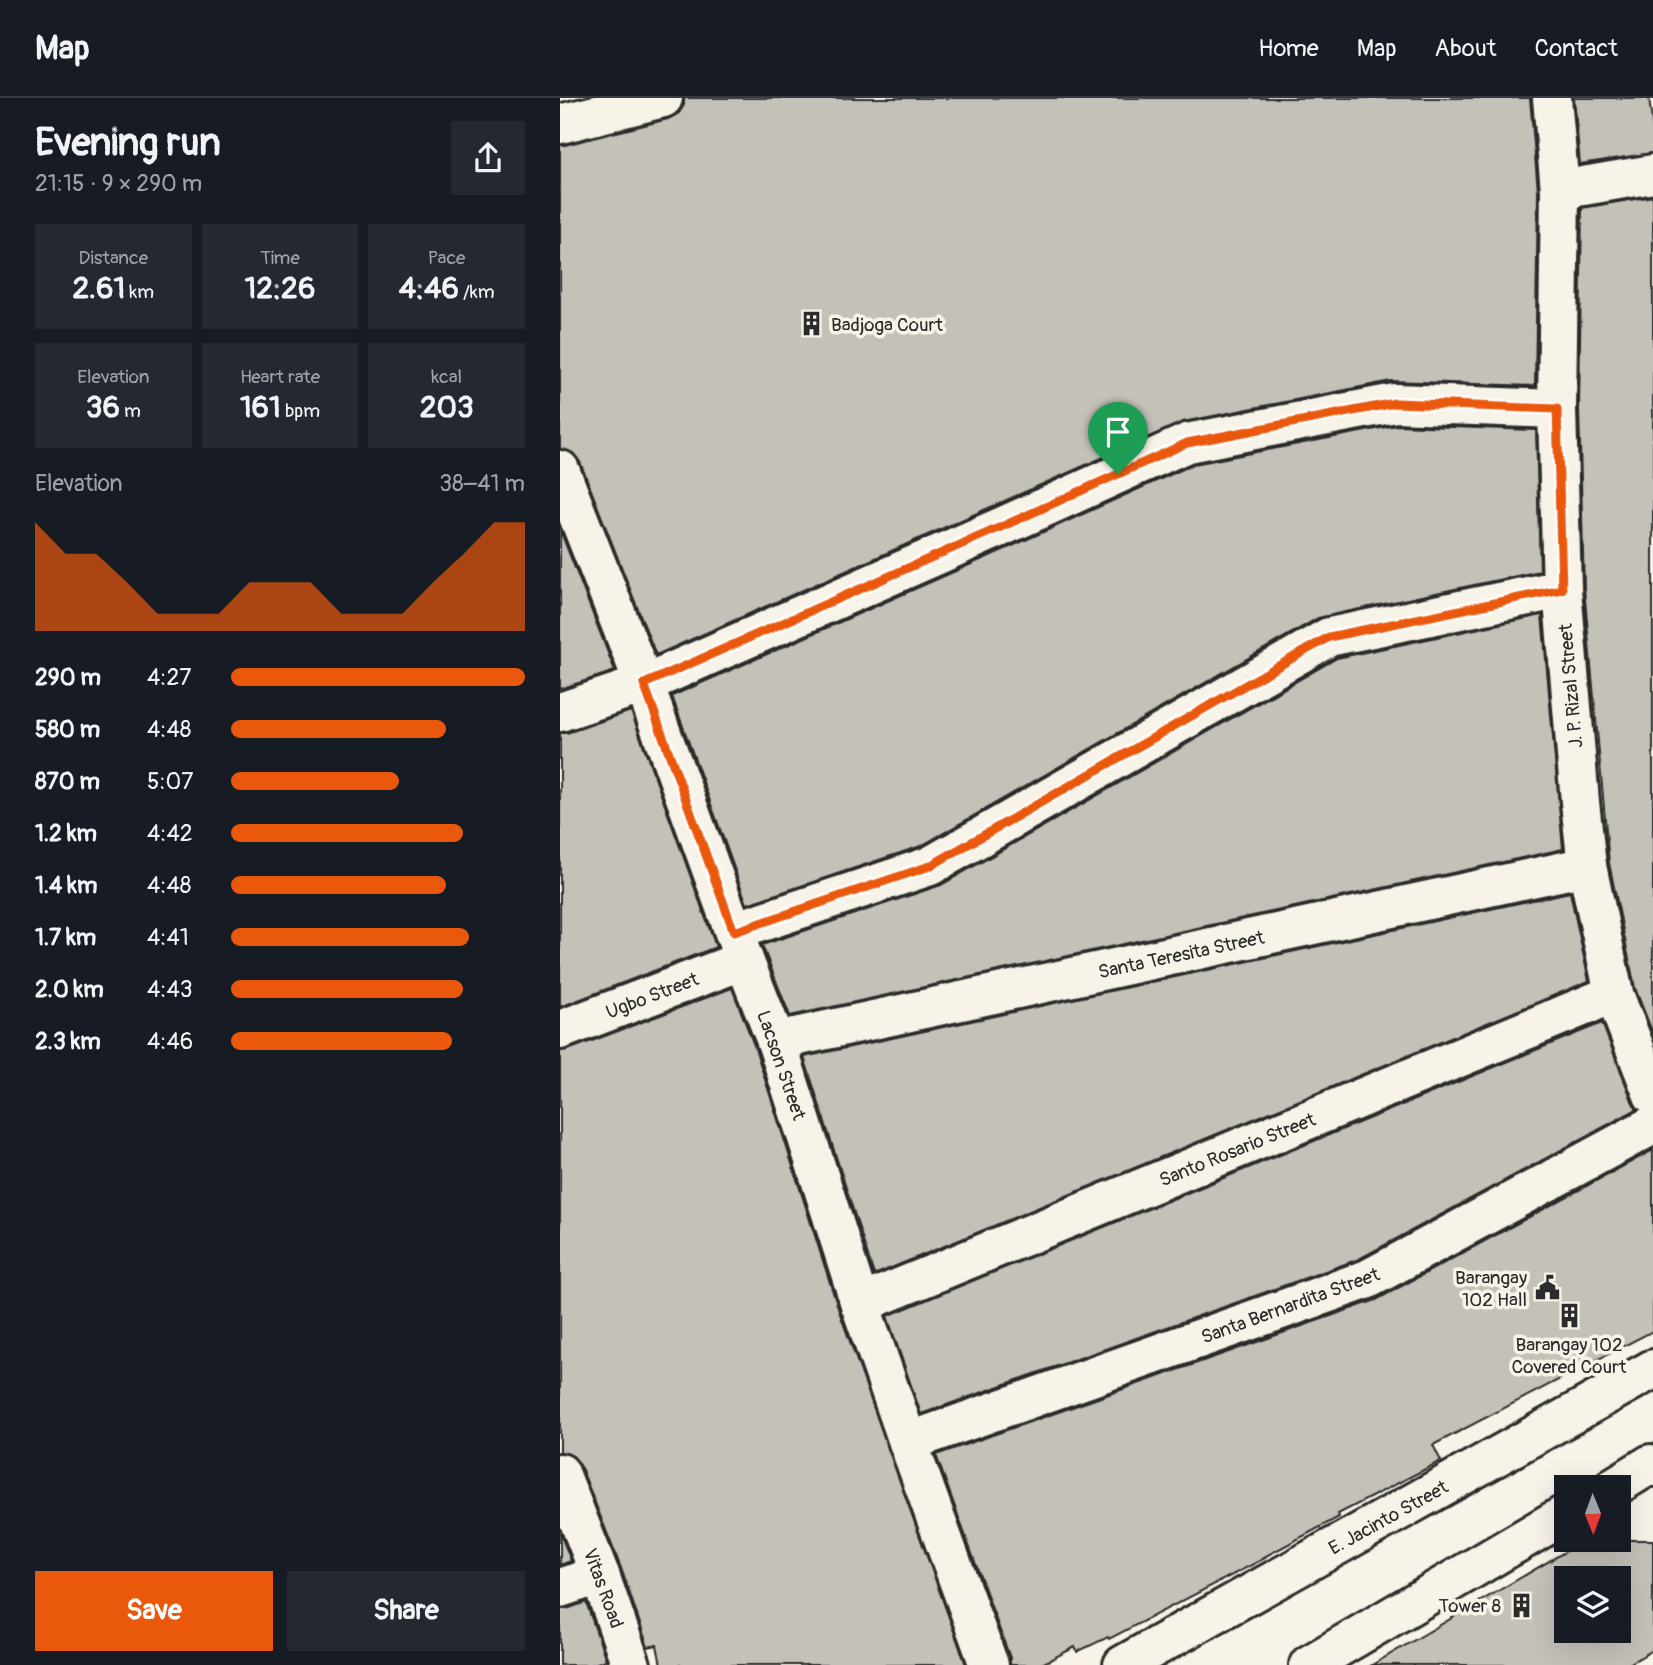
<!DOCTYPE html>
<meta charset="utf-8">
<style>
body{margin:0;font-family:Pangolin,sans-serif;background:#242831;color:#f1f3f6;height:100vh;display:flex;flex-direction:column;font-size:26px;white-space:nowrap}
*{box-sizing:border-box;margin:0}
p{font-size:23px;color:#9ea1a6}
.icon{flex:none;width:38px;height:38px;fill:none;stroke:currentColor;stroke-width:2;stroke-linecap:round;stroke-linejoin:round}
.map{position:relative;flex:1;overflow:hidden}
.drawer{display:flex;flex-direction:column;background:#171b24;width:560px}
.drawer>*{flex:none}
.needle{width:46px;rotate:179deg}
.buttons{position:absolute;left:994px;top:1377px;display:grid;gap:14px}
.buttons a{display:grid;place-items:center;width:77px;height:77px;border-radius:0px;background:#171b24;box-shadow:0 7px 28px #0002;font-size:35px}
.pin{position:absolute;display:grid;place-items:center;width:60px;height:60px;color:#fff;margin:-72px -30px;border-radius:50% 50% 50% 0;rotate:-45deg;box-shadow:0 0 7px #0007}
.pin .icon{rotate:45deg}
.round{display:grid;place-items:center;flex:none;width:74px;height:74px;border-radius:0px;background:#242831}
.head{display:flex;align-items:center;justify-content:space-between;height:119px;padding:0 35px}
h1{font-size:38px;font-weight:800;line-height:52px}
.figures{display:grid;grid-template-columns:repeat(3,1fr);gap:10px;height:119px;padding:7px 35px}
.figures div{display:grid;align-content:center;border-radius:0px;background:#242831;text-align:center}
.figures b{font-size:30px;font-weight:800}
.figures small{font-size:19px;font-weight:400}
.figures p{font-size:19px}
.chart{height:196px;padding:14px 35px}
.chart p{display:flex;justify-content:space-between}
.chart svg{width:100%;height:126px;margin-top:7px;fill:#ea580c;opacity:.7}
.primary-button{display:flex;gap:14px;margin-top:auto;padding:14px 35px}
.primary-button a{flex:1;height:80px;border-radius:0px;background:#ea580c;color:#fff;font-size:28px;font-weight:800;line-height:80px;text-align:center}
.primary-button a+a{background:#242831;color:#f1f3f6}
ul{padding:0 35px;list-style:none;font-size:23px}
li{display:grid;grid-template-columns:112px 84px 1fr;align-items:center;height:52px}
li i{height:18px;border-radius:9px;background:#ea580c}
header{display:flex;align-items:center;gap:42px;box-sizing:border-box;height:98px;padding:0 35px;background:#171b24;border-bottom:2px solid #363941}
header strong{font-size:33px}
nav{display:flex;gap:38px;margin-inline-start:auto;font-size:24px}
main{display:flex;flex:1;min-height:0}
.map>svg:first-child{display:block}
.building{fill:#c4c1b9;stroke:#2b2b2b;stroke-width:2;fill-rule:evenodd}
.lines{fill:none;stroke-linecap:round;stroke-linejoin:round}
.minor-casing{stroke:#2b2b2b;stroke-width:44}
.minor{stroke:#f7f3e8;stroke-width:38}
.route-casing{stroke:#fff;stroke-width:14}
.route{stroke:#ea580c;stroke-width:9}
.labels{text-anchor:middle;stroke-width:7;stroke-linejoin:round;paint-order:stroke}
.poi-label{font-size:19px;fill:#2b2b2b;stroke:#f7f3e8;text-anchor:end}
.street-label{font-size:19px;fill:#2b2b2b;stroke:#f7f3e8}
</style>
<header>
<strong>Map</strong>
<nav><a>Home</a><a>Map</a><a>About</a><a>Contact</a></nav>
</header>
<main>
<section class="drawer">
<div class="head"><div><h1>Evening run</h1><p>21:15 · 9 × 290 m</p></div><a class="round"><svg class="icon" aria-label="share" viewBox="0 0 24 24"><path d="M12 15V3M7 8l5-5 5 5M5 13v7h14v-7"/></svg></a></div>
<div class="figures">
<div><p>Distance</p><b>2.61<small> km</small></b></div>
<div><p>Time</p><b>12:26</b></div>
<div><p>Pace</p><b>4:46<small> /km</small></b></div>
</div>
<div class="figures">
<div><p>Elevation</p><b>36<small> m</small></b></div>
<div><p>Heart rate</p><b>161<small> bpm</small></b></div>
<div><p>kcal</p><b>203</b></div>
</div>
<div class="chart"><p><span>Elevation</span>38–41 m</p>
<svg viewBox="0 0 160 44" preserveAspectRatio="none"><path d="M0 44V6L10 17L20 17L30 27L40 38L50 38L60 38L70 27L80 27L90 27L100 38L110 38L120 38L130 27L140 17L150 6L160 6V44z"/></svg>
</div>
<ul>
<li><b>290 m</b>4:27<i style="width:100%"></i></li>
<li><b>580 m</b>4:48<i style="width:73%"></i></li>
<li><b>870 m</b>5:07<i style="width:57%"></i></li>
<li><b>1.2 km</b>4:42<i style="width:79%"></i></li>
<li><b>1.4 km</b>4:48<i style="width:73%"></i></li>
<li><b>1.7 km</b>4:41<i style="width:81%"></i></li>
<li><b>2.0 km</b>4:43<i style="width:79%"></i></li>
<li><b>2.3 km</b>4:46<i style="width:75%"></i></li>
</ul>
<div class="primary-button"><a>Save</a><a>Share</a></div>
</section>
<div class="map">
<svg width="1093" height="1567" viewBox="0 0 1093 1567">
<rect width="100%" height="100%" fill="#f7f3e8"/>
<filter id="ink" filterUnits="userSpaceOnUse"><feTurbulence type="fractalNoise" baseFrequency=".0143" numOctaves="2"/><feDisplacementMap in="SourceGraphic" scale="14" xChannelSelector="R" yChannelSelector="G"/><feConvolveMatrix kernelMatrix="1 2 1 2 8 2 1 2 1" color-interpolation-filters="sRGB"/></filter>
<g filter="url(#ink)">
<g class="building">
<polygon points="124,0 970,0 978,93 975,288 831,283 623,324 96,557 20,364 13,355 0,351 0,47 5,47 108,21 119,15 124,7"/>
<polygon points="1014,0 1089,0 1093,33 1093,55 1020,66"/>
<polygon points="1093,98 1093,936 1075,890 1049,765 1024,490 1019,311 1022,110"/>
<polygon points="837,327 976,332 980,473 758,520 361,748 187,806 112,598 450,449 634,366"/>
<polygon points="0,432 55,573 0,591"/>
<polygon points="982,517 1003,751 230,918 202,847 381,787 777,560"/>
<polygon points="71,613 156,849 0,909 0,635 7,635"/>
<polygon points="1010,794 1029,883 314,1177 244,959"/>
<polygon points="172,890 195,950 279,1213 406,1567 101,1567 97,1547 88,1549 61,1470 20,1367 13,1358 0,1354 0,953 8,952"/>
<polygon points="1042,925 1073,1005 1077,1011 799,1161 361,1316 327,1218"/>
<polygon points="1093,1052 1093,1233 873,1347 881,1363 778,1416 779,1419 704,1459 705,1460 549,1541 548,1539 517,1554 515,1549 480,1567 450,1567 450,1560 376,1357 816,1202"/>
<polygon points="0,1435 11,1463 0,1467"/>
<path d="M1025,1442H1093V1552L1067,1567H812ZM1006,1480H1059V1533H1006Z"/>
<polygon points="26,1504 46,1562 31,1567 0,1567 0,1511 7,1511"/>
</g>
<g class="lines">
<defs>
<g id="minor">
<polyline points="992,0 1000,92 997,311 1002,491 1020,704 1027,768 1054,896 1093,997"/>
<polyline points="0,26 103,0"/>
<polyline points="1000,92 1093,76"/>
<polyline points="0,372 84,586 184,862 216,943 300,1206 348,1344 429,1567"/>
<polyline points="0,614 84,586 441,429 627,345 835,305 997,311"/>
<polyline points="174,833 370,768 769,539 1002,491"/>
<polyline points="0,932 184,862"/>
<polyline points="216,943 1027,768"/>
<polyline points="300,1206 1054,896"/>
<polyline points="348,1344 808,1181 1093,1027"/>
<polyline points="0,1375 40,1477 71,1567"/>
<polyline points="1052,1390 1091,1366 1093,1369"/>
<polyline points="0,1490 40,1477"/>
<polyline points="563,1567 1093,1271"/>
<polyline points="749,1567 1006,1416"/>
</g>
</defs>
<use href="#minor" class="minor-casing"/>
<use href="#minor" class="minor"/>
</g>
</g>
<g class="lines" filter="url(#ink)">
<defs>
<polygon id="route" points="835,305 997,311 1002,491 769,539 370,768 174,834 84,586 441,429 627,345"/>
</defs>
<use href="#route" class="route-casing"/>
<use href="#route" class="route"/>
</g>
<defs>
<symbol id="building-bare" viewBox="-9 -9 18 18"><path d="M-4-6H4V6H1V3H-1V6H-4ZM-2.5-4.3h1.7v1.8h-1.7ZM.8-4.3h1.7v1.8H.8ZM-2.5-1h1.7V.8h-1.7ZM.8-1h1.7V.8H.8Z" fill="#2b2b2b" stroke="#f7f3e8" stroke-width="2.5" paint-order="stroke"/></symbol>
<symbol id="civic-bare" viewBox="-9 -9 18 18"><path d="M-.6-6.5H3V-4.5H.6V-3L4-1V1h2V6H-6V1h2V-1L-.6-3ZM-1.2 2.5V6h2.4V2.5Z" fill="#2b2b2b" stroke="#f7f3e8" stroke-width="2.5" paint-order="stroke"/></symbol>
</defs>
<g fill-rule="evenodd">
<use href="#building-bare" x="234" y="208" width="35" height="35"/>
<use href="#civic-bare" x="970" y="1172" width="35" height="35"/>
<use href="#building-bare" x="992" y="1200" width="35" height="35"/>
<use href="#building-bare" x="944" y="1490" width="35" height="35"/>
</g>
<g class="labels">
<g class="poi-label">
<text x="271" y="233" text-anchor="start">Badjoga Court</text>
<text x="967" y="1186">Barangay<tspan x="967" dy="22">102 Hall</tspan></text>
<text x="1009" y="1253" text-anchor="middle">Barangay 102<tspan x="1009" dy="22">Covered Court</tspan></text>
<text x="941" y="1514">Tower 8</text>
</g>
<g class="street-label">
<text transform="translate(1010 588) rotate(-95)" y="7">J. P. Rizal Street</text>
<text transform="translate(621 856) rotate(-12)" y="7">Santa Teresita Street</text>
<text transform="translate(92 897) rotate(-21)" y="7">Ugbo Street</text>
<text transform="translate(222 967) rotate(71)" y="7">Lacson Street</text>
<text transform="translate(677 1051) rotate(-22)" y="7">Santo Rosario Street</text>
<text transform="translate(730 1207) rotate(-20)" y="7">Santa Bernardita Street</text>
<text transform="translate(828 1419) rotate(-29)" y="7">E. Jacinto Street</text>
<text transform="translate(44 1490) rotate(70)" y="7">Vitas Road</text>
</g>
</g>
</svg>
<div class="buttons">
<a><svg class="needle" viewBox="-14 -14 28 28"><path d="M0-13l5 13h-10z" fill="#e53935"/><path d="M0 13l5-13h-10z" fill="#9ea1a6"/></svg></a>
<a><svg class="icon" aria-label="layers" viewBox="0 0 24 24"><path d="M12 4l9 5-9 5-9-5zM3 14l9 5 9-5"/></svg></a>
</div>
<div class="pin" style="left:558px;top:376px;background:#1e9e55"><svg class="icon" aria-label="arrive" viewBox="0 0 24 24"><path d="M6 21V4h12l-3 4 3 4H6"/></svg></div>
</div>
</main>
